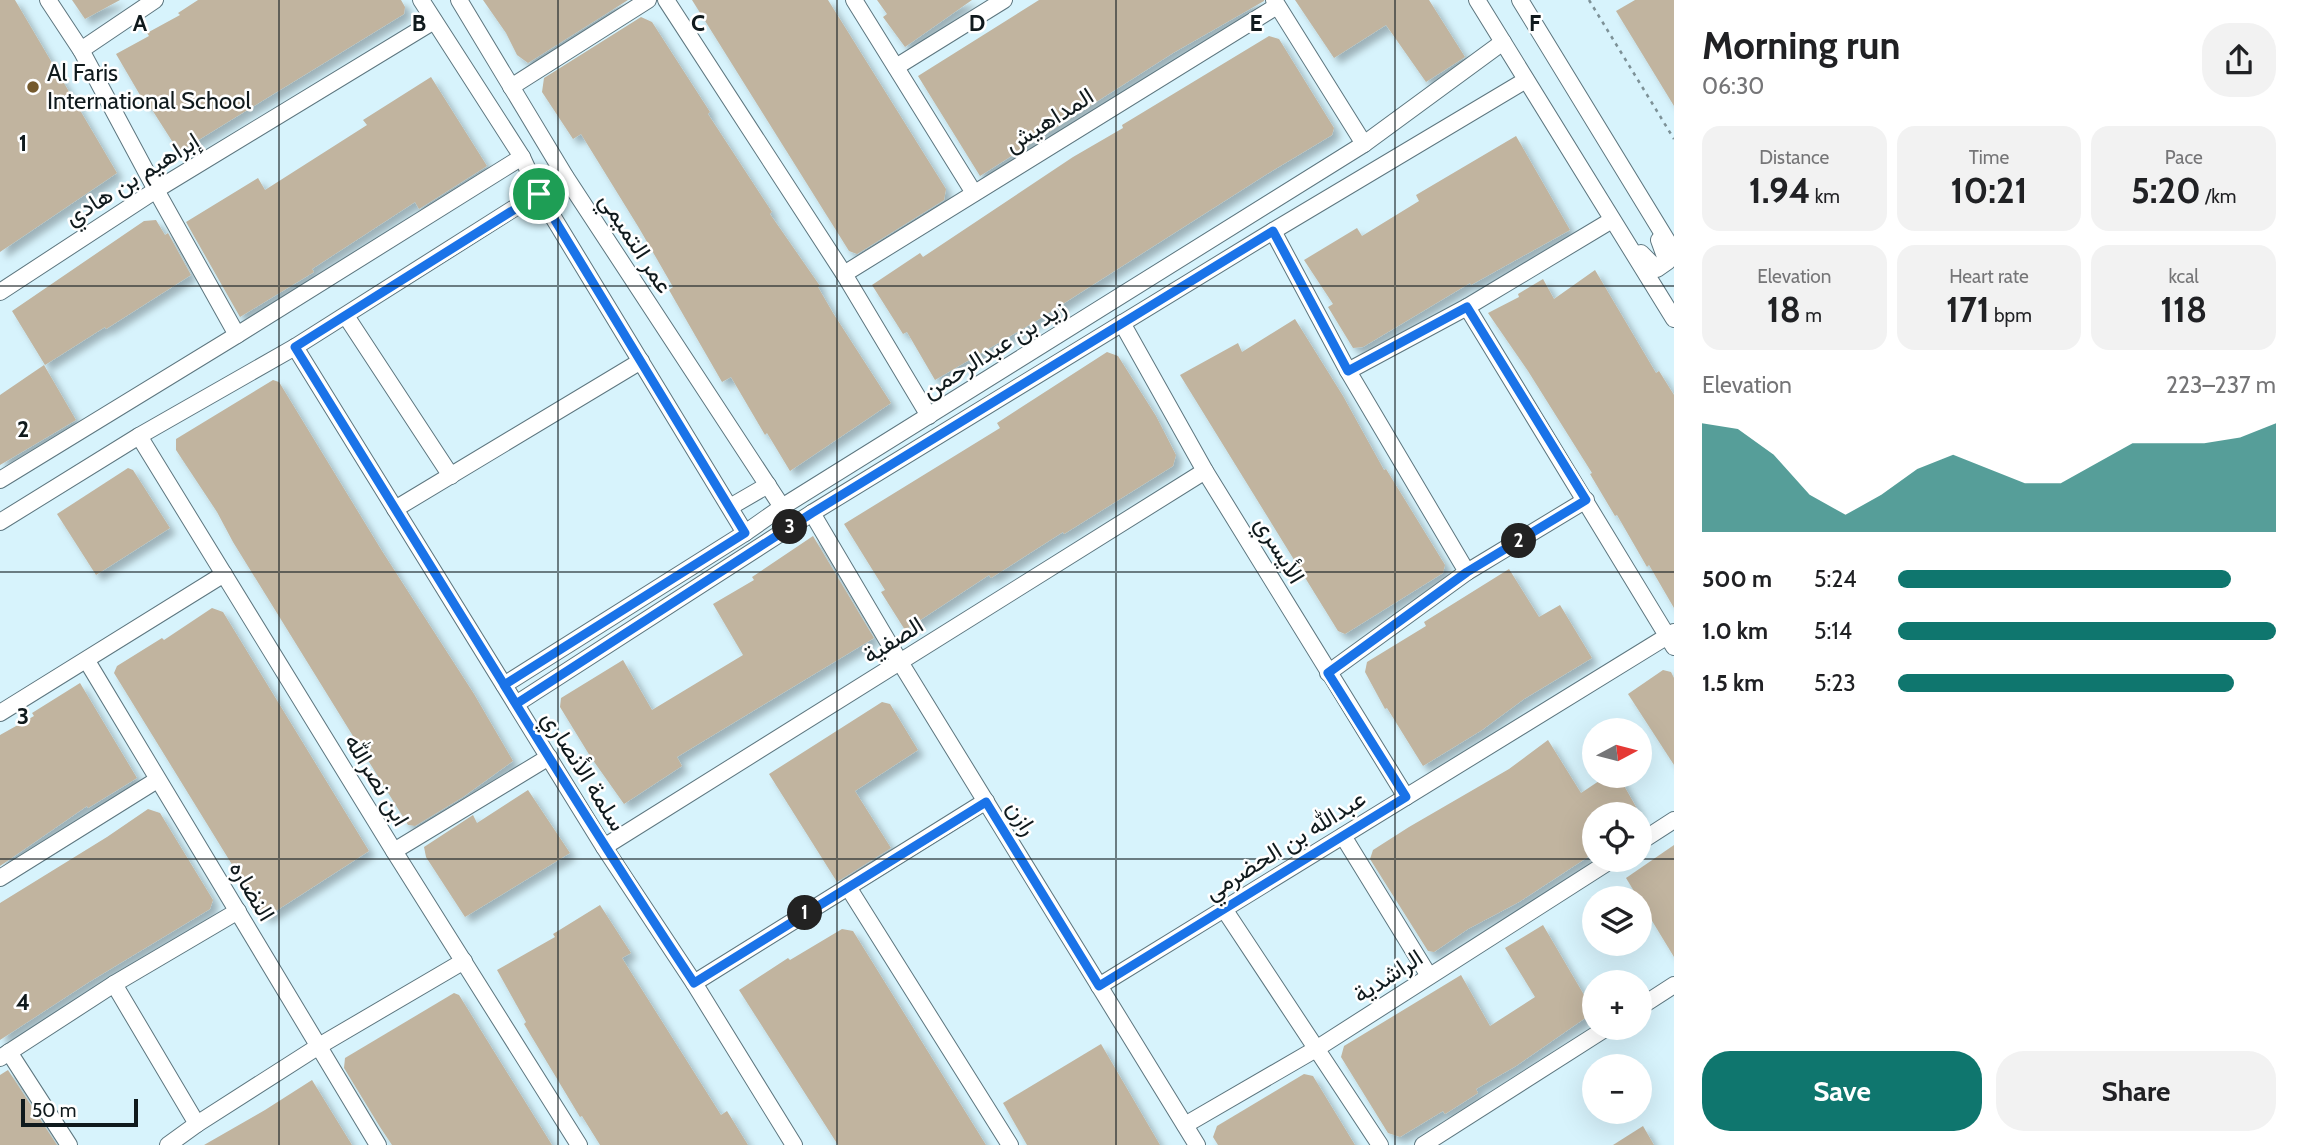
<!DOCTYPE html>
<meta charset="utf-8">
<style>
body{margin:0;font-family:Cabin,Vazirmatn,sans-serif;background:#f2f2f2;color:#202124;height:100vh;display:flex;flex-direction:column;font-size:26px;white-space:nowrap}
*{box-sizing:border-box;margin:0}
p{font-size:23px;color:#757577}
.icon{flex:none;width:38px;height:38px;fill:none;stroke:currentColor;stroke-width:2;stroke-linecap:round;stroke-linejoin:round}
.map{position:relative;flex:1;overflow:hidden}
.sheet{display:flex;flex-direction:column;background:#fff;width:630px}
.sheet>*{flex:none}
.needle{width:46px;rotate:83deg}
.buttons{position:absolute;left:1582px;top:718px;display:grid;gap:14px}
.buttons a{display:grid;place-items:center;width:70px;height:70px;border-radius:50%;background:#fff;box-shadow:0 7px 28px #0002;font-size:35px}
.scale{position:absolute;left:21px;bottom:18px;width:117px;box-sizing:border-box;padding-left:7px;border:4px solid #101a1d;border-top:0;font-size:19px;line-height:24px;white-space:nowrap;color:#101a1d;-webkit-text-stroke:5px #fff;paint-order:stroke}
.pin{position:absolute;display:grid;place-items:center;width:60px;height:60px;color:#fff;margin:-30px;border:4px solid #fff;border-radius:50%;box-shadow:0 2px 7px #0007}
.km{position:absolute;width:35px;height:35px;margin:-18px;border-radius:50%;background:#222;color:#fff;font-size:19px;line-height:35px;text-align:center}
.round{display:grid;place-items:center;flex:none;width:74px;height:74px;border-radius:28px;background:#f2f2f2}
.headline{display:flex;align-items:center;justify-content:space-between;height:119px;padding:0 28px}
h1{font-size:38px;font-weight:700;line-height:52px}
.stats{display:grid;grid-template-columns:repeat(3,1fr);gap:10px;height:119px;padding:7px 28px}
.stats div{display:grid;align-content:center;border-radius:18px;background:#f2f2f2;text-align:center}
.stats b{font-size:35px;font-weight:700}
.stats small{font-size:19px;font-weight:400}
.stats p{font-size:19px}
.chart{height:196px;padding:14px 28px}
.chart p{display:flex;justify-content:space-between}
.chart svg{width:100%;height:126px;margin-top:7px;fill:#0f766e;opacity:.7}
.button{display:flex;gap:14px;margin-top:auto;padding:14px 28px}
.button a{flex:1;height:80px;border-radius:28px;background:#0f766e;color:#fff;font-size:28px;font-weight:700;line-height:80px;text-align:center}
.button a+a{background:#f2f2f2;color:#202124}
ul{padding:0 28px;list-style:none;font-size:23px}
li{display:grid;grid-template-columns:112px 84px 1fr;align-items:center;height:52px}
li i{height:18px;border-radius:9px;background:#0f766e}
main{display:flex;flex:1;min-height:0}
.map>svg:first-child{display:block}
.building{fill:#c1b49f;filter:url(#shadow)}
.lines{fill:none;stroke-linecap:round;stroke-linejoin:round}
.minor-casing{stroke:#5d767f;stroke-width:18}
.path{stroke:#7d9197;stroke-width:2.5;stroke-dasharray:3.5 5;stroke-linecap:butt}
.minor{stroke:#fff;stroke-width:16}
.route-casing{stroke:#fff;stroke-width:14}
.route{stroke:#1a73e8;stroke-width:9}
.grid{fill:none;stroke:#101a1d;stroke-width:2;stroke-opacity:0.55}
.poi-dot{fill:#755a2d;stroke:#fff;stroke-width:2.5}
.labels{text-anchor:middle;stroke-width:5;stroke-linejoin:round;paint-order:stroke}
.poi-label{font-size:24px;fill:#101a1d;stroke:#fff;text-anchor:start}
.street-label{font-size:24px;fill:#101a1d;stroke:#fff}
.grid-label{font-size:23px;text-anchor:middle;font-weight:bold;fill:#101a1d;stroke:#fff;stroke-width:5;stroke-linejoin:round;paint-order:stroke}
</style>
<main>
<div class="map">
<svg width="1674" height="1145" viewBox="0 0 1674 1145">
<defs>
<filter id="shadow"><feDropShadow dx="6" dy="6" stdDeviation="3.5" flood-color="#0004"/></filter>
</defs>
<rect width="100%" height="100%" fill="#d7f3fc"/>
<g class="building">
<polygon points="0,0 15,0 117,173 0,252"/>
<polygon points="72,0 120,0 85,19"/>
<polygon points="198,0 401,0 405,7 404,14 179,152 149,105 147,107 116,54 149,36 147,33 180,15 178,13"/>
<polygon points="483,0 628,0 528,63 517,55 506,33"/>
<polygon points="692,0 828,0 946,189 944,200 857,254 849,251"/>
<polygon points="877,0 972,0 905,47 883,17 887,14"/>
<polygon points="1039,0 1264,0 1264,1 1173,53 980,176 918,76"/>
<polygon points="1295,0 1429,0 1465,57 1426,82 1386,25 1334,58"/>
<polygon points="1635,0 1674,0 1674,106 1616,11"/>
<polygon points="641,17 652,22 710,112 708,114 772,212 770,214 820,286 818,287 833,313 891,403 790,471 767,433 765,435 731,377 722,382 669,290 673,287 639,228 581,134 573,139 542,92 544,78"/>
<polygon points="1269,36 1279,39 1334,128 1332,135 1267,174 1036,321 935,380 907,332 903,334 872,285 920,253 923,257 1073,157 1123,128 1122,125"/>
<polygon points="431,77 487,166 419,209 415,202 312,269 314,272 240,317 186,222 258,178 265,190 367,125 363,120"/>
<polygon points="1516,136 1570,230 1471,285 1470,283 1363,347 1353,348 1328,307 1333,304 1304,260 1357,228 1362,236 1419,201 1416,195"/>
<polygon points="156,220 165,235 168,233 191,275 106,329 105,327 45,365 12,311 144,221"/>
<polygon points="1595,270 1656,373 1659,371 1674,395 1674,608 1649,565 1647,567 1617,515 1615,516 1590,474 1592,473 1528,371 1488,313 1519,297 1518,294 1543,279 1554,299"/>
<polygon points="1295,319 1343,396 1384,470 1386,469 1445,565 1443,573 1345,634 1338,631 1180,375 1238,343 1242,352"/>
<polygon points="1107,352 1118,356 1156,416 1176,455 1173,466 1064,534 1063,532 991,578 989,575 905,630 881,592 885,590 844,524 1000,428 997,423"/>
<polygon points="44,365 76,420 0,465 0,395"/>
<polygon points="273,380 279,382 382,551 474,694 513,761 463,797 415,826 408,825 233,542 217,512 176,450 176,439"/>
<polygon points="128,468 133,470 170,528 96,575 57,514"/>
<polygon points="813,536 874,638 677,757 682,766 624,804 590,756 560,707 561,698 623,660 652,710 743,655 713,604 754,580 752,577"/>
<polygon points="1509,569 1539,617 1560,605 1592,658 1524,699 1482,730 1423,766 1387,708 1385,709 1365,672 1367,662 1426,626 1424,622"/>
<polygon points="212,608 223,612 369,851 265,918 114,673 117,666 162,638 164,640"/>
<polygon points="1663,670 1671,672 1674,678 1674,765 1628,694"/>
<polygon points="80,683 137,778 88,808 87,806 0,866 0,735 34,716 32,713"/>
<polygon points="882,702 890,704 918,750 855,791 891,848 837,882 769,774"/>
<polygon points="1548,740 1581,793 1608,775 1618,775 1640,814 1594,814 1594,853 1519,902 1468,929 1434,952 1428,951 1370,859 1373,850 1409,827 1509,769"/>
<polygon points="528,790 570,853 465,917 426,857 424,847 473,815 477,823"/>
<polygon points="148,809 160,813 213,900 210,909 89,982 0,1040 0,903 107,837"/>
<polygon points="1674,845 1674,957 1626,878"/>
<polygon points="600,905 631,953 622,958 721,1115 727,1111 748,1145 600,1145 582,1116 580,1117 524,1024 526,1022 497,970 555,937 553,934"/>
<polygon points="1543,925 1594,1012 1516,1066 1476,1089 1478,1093 1445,1114 1443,1111 1400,1137 1388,1133 1341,1057 1344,1046 1461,975 1490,1026 1535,997 1505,948"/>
<polygon points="842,929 853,931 986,1145 838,1145 739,990 788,958 790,960"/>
<polygon points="454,993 459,995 552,1145 392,1145 380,1127 344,1068 345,1058"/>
<polygon points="1101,1044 1160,1145 1027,1145 1003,1103"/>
<polygon points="8,1070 57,1145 0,1145 0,1075"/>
<polygon points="1304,1074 1313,1076 1355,1145 1218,1145 1213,1137 1217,1126"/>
<polygon points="312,1080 352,1145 204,1145 265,1110"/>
<polygon points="1643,1126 1654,1145 1613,1145"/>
</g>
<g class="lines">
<defs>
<g id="minor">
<polyline points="48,0 81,50 156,190 237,335"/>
<polyline points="421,0 522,157 539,194 745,533"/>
<polyline points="459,0 565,176 782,507"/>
<polyline points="666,0 844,274 929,416"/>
<polyline points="854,0 974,193"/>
<polyline points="1274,0 1364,144"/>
<polyline points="1477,0 1674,319"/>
<polyline points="1520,0 1674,252"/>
<polyline points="81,50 155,0"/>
<polyline points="896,67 1004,0"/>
<polyline points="511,87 648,0"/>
<polyline points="1273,231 1348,371 1467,572"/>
<polyline points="1641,253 1657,269 1667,262 1659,240"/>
<polyline points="844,274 1277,6"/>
<polyline points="0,292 156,190 434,21"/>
<polyline points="1467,307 1674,647"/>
<polyline points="346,316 451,476"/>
<polyline points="1122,323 1205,471 1406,797"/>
<polyline points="295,347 604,847 694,983 794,1145"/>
<polyline points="1348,371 1467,307 1612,220"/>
<polyline points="139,436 394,851 579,1145"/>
<polyline points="0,480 237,335 522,157"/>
<polyline points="730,507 768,485"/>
<polyline points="395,509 641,361"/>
<polyline points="812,513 900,662 1197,1145"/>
<polyline points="0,522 139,436 295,347 565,176"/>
<polyline points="87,661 378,1145"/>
<polyline points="1328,673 1467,572 1586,500"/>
<polyline points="504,685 745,533 782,507 1364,144 1503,42"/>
<polyline points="516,704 812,513 1273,231 1526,80"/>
<polyline points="0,713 224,574"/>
<polyline points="1343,836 1429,976"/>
<polyline points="1640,842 1674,820"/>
<polyline points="604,847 1205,471"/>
<polyline points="394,851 549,757"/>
<polyline points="0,878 157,780"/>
<polyline points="848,887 1010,1145"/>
<polyline points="1224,909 1380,1145"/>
<polyline points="694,983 986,801"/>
<polyline points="114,984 197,1124"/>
<polyline points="1099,986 1674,632"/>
<polyline points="1640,1007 1674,985"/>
<polyline points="9,1052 69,1145"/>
<polyline points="0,1058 114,984 238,911"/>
<polyline points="1185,1125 1316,1049 1613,859"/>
<polyline points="168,1145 197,1124 319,1046 464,961"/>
<polyline points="1423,1145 1608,1027"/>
</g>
</defs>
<use href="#minor" class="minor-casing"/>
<polyline class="path" points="1589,0 1674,139"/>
<use href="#minor" class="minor"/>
</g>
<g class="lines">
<defs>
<path id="route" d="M539,194L745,533L504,685C566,785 629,885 694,983L986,802L1099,986L1406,797L1328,673L1467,572L1586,500L1467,307L1348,371L1273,231L812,513L516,704L295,347L539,194"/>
</defs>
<use href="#route" class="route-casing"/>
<use href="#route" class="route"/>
</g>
<path class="grid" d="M279,0V1145M558,0V1145M837,0V1145M1116,0V1145M1395,0V1145M0,286H1674M0,572H1674M0,859H1594M1640,859H1674"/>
<circle class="poi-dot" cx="33" cy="87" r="7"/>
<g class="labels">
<g class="poi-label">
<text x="47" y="81">Al Faris<tspan x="47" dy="28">International School</tspan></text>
</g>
<g class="street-label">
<text transform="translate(1049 120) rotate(-32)" y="8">المداهيش</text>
<text transform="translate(132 179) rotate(-32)" y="8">إبراهيم بن هادي</text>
<text transform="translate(636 243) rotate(57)" y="8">عمر التميمي</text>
<text transform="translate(994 349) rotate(-32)" y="8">زيد بن عبدالرحمن</text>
<text transform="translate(1280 550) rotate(59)" y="8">الأيسري</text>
<text transform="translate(893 640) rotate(-32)" y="8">الصفية</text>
<text transform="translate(584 771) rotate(58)" y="8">سلمة الأنصاري</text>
<text transform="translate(377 780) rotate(59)" y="8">ابن نصرالله</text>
<text transform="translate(1022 818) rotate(58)" y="8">رازن</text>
<text transform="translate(1285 845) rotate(-32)" y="8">عبدالله بن الحضرمي</text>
<text transform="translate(252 891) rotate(59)" y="8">النضاره</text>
<text transform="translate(1388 976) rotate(-33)" y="8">الراشدية</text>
</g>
</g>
<g class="grid-label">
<text x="140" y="31">A</text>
<text x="419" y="31">B</text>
<text x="698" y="31">C</text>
<text x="977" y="31">D</text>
<text x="1256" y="31">E</text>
<text x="1535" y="31">F</text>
<text x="23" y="151">1</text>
<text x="23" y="437">2</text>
<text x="23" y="724">3</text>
<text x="23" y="1010">4</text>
</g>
</svg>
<div class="buttons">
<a><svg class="needle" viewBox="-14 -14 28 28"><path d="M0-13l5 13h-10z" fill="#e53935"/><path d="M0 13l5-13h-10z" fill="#757577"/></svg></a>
<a><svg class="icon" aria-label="locate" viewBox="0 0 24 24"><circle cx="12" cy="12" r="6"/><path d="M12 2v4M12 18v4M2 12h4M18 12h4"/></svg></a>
<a><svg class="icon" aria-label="layers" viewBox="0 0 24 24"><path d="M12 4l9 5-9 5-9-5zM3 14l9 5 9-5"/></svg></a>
<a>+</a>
<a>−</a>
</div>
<div class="scale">50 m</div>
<div class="pin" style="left:539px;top:194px;background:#1e9e55"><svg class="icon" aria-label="arrive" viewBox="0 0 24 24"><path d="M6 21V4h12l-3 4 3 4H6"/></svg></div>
<b class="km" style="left:805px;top:913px">1</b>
<b class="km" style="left:1519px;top:541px">2</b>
<b class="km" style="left:790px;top:527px">3</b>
</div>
<section class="sheet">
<div class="headline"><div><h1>Morning run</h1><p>06:30</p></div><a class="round"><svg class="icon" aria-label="share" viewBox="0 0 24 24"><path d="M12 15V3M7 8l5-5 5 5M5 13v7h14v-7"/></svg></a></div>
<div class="stats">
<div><p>Distance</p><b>1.94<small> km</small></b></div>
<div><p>Time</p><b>10:21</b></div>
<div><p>Pace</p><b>5:20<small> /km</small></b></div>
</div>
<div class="stats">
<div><p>Elevation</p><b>18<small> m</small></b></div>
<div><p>Heart rate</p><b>171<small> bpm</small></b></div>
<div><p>kcal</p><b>118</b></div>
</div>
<div class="chart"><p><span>Elevation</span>223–237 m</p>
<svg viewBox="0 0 160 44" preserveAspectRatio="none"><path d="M0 44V6L10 8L20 17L30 31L40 38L50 31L60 22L70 17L80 22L90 27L100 27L110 20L120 13L130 13L140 13L150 11L160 6V44z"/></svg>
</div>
<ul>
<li><b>500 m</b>5:24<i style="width:88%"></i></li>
<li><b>1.0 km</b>5:14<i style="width:100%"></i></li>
<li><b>1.5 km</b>5:23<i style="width:89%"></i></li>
</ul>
<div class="button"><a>Save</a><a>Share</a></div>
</section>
</main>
